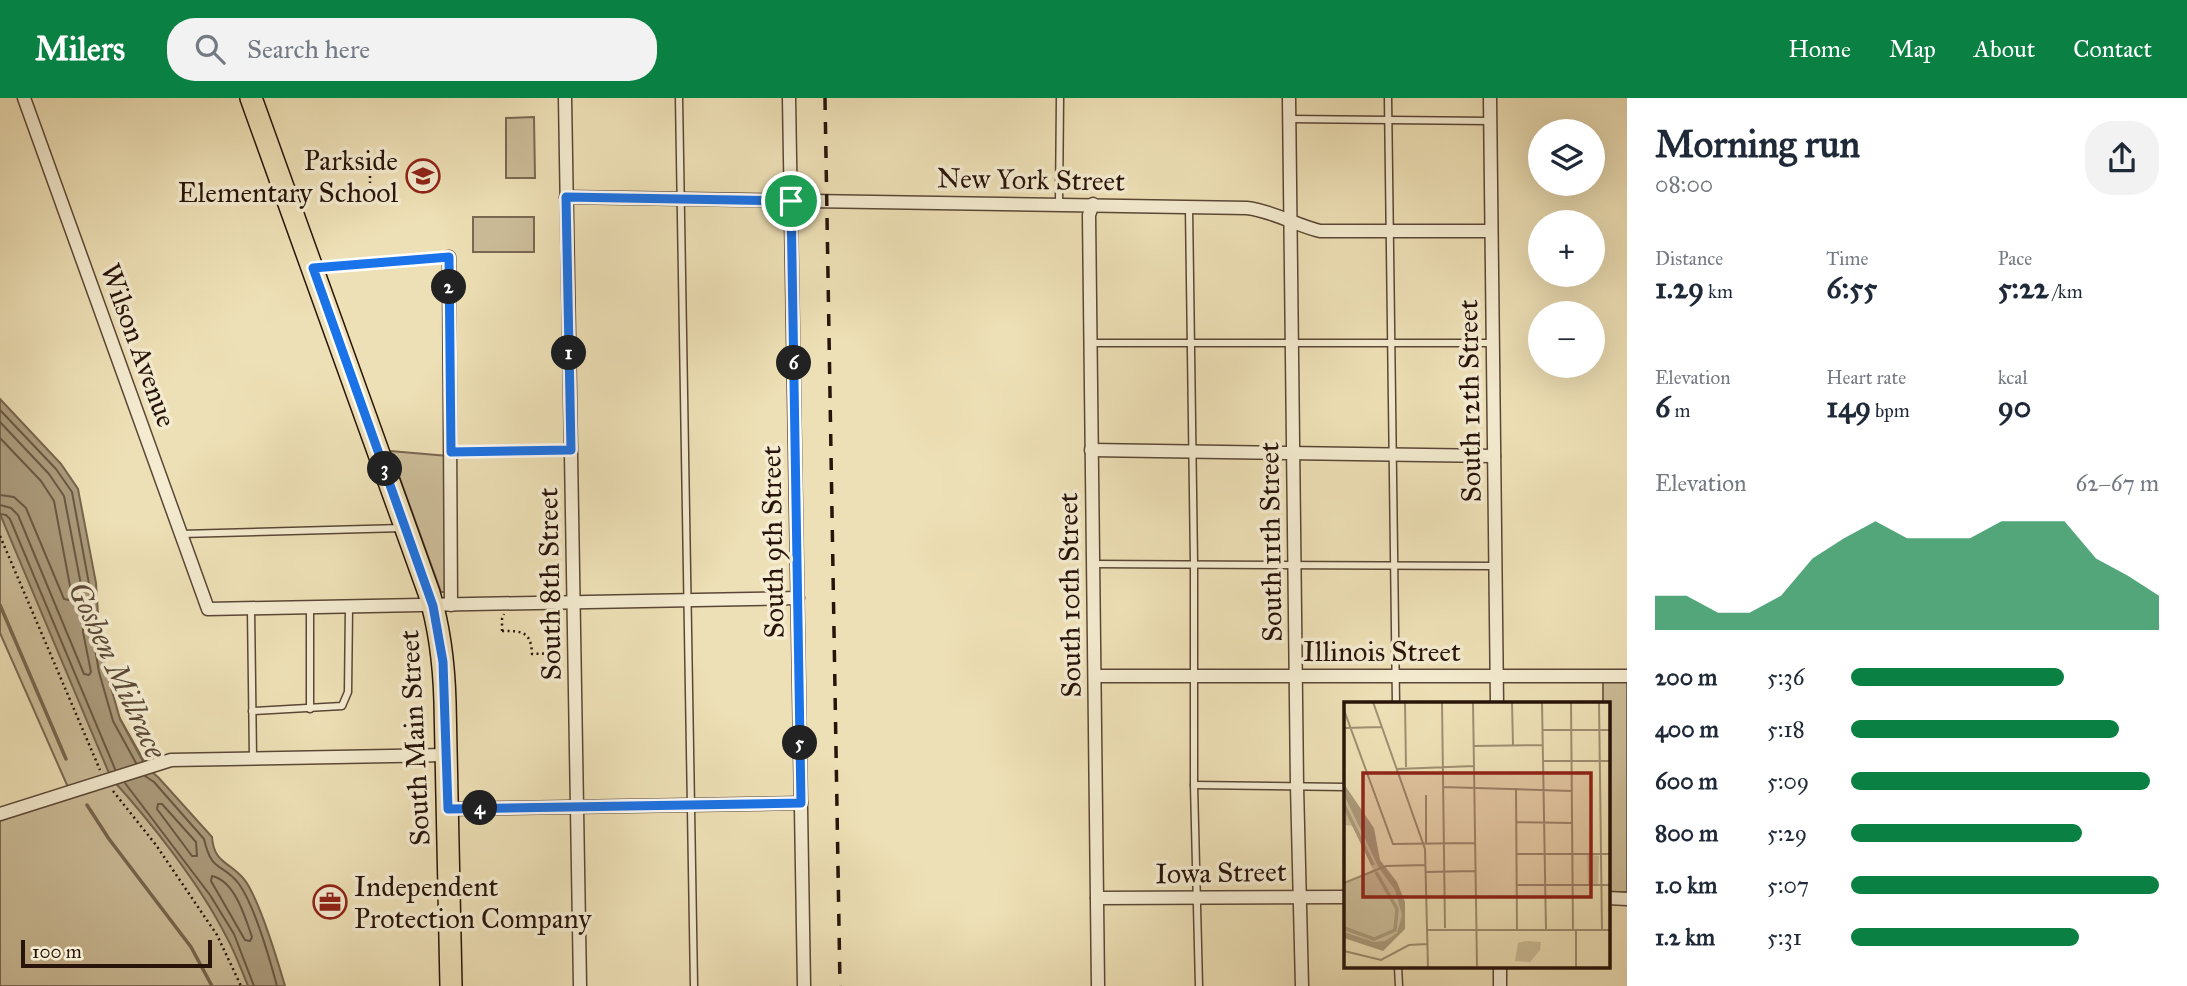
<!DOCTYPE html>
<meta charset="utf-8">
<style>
body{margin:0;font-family:"IM FELL Great Primer",serif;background:#f2f2f3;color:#1f2937;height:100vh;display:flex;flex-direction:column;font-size:26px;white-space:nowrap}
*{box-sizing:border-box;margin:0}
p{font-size:23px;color:#747a83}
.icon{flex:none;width:38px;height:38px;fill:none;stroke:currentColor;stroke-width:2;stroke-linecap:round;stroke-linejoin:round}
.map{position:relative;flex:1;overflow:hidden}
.panel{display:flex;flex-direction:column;background:#fff;width:560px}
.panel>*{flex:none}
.controls{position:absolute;left:1528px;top:21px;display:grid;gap:14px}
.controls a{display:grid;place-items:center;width:77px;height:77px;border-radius:50%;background:#fff;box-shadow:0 7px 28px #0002;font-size:35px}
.scale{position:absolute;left:21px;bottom:18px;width:191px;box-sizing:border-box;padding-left:7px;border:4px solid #28140a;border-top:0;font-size:19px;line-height:24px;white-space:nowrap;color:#28140a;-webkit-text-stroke:5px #f4ebd0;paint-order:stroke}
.pin{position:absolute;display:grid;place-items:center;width:60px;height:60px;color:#fff;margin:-30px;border:4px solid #fff;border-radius:50%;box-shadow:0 2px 7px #0007}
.km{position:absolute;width:35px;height:35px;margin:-18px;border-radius:50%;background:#222;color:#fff;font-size:19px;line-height:35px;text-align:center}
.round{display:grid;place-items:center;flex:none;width:74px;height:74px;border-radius:28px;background:#f2f2f3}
.overview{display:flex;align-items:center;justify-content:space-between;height:119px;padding:0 28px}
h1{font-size:38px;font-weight:700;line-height:52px}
.metrics{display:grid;grid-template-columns:repeat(3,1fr);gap:10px;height:119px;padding:7px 28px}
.metrics div{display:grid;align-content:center}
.metrics b{font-size:30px;font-weight:700}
.metrics small{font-size:19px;font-weight:400}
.metrics p{font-size:19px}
.chart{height:196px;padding:14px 28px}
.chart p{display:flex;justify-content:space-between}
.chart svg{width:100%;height:126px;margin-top:7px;fill:#0b8043;opacity:.7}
ul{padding:0 28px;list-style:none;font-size:23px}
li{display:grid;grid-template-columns:112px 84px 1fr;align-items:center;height:52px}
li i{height:18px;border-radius:9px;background:#0b8043}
header{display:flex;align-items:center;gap:42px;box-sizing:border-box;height:98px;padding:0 35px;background:#0b8043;color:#fff}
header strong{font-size:33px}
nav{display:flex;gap:38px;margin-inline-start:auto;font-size:24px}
.search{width:490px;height:63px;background:#f2f2f3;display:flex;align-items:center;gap:18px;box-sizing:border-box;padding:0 24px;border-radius:28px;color:#747a83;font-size:26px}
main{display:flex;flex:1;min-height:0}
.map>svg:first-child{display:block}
.green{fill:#ccbd99;stroke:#7a6852;stroke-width:2}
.water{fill:#ab9b7c;stroke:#77654e;stroke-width:2}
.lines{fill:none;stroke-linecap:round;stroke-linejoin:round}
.shore{stroke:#6a5843;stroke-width:2}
.stream{stroke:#77654e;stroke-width:3.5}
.lane-casing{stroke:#5a4735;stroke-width:9}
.street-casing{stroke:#5a4735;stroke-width:15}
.primary-casing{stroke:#28140a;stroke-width:24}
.path{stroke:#28140a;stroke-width:2.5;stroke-dasharray:2 3.5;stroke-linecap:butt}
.lane{stroke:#f4ebd0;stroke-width:6}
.street{stroke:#f4ebd0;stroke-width:12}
.primary{stroke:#eee0b6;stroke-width:21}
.rail{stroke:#28140a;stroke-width:3.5;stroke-dasharray:12 12;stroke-linecap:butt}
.route-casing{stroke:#fff;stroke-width:14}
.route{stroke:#1a73e8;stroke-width:9}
.labels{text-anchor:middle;stroke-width:7;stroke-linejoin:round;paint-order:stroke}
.poi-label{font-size:28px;fill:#28140a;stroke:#f4ebd0;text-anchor:end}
.street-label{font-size:28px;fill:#28140a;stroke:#f4ebd0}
.water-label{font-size:30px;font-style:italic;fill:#5c4a38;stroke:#f4ebd0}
.inset-river{fill:none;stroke:#ab9b7c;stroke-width:3.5}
.inset-road{fill:none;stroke:#9f8e71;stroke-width:2}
.view{fill:#8f2418;fill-opacity:0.15;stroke:#8f2418;stroke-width:3.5}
.inset-edge{fill:none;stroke:#28140a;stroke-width:3.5}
</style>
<header>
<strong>Milers</strong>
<div class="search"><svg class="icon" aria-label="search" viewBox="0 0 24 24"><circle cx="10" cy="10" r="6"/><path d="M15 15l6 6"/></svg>Search here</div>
<nav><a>Home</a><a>Map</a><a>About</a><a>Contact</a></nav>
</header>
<main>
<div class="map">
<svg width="1627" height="888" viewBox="0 0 1627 888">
<rect width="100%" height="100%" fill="#eee0b6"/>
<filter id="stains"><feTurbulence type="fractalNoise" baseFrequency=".00286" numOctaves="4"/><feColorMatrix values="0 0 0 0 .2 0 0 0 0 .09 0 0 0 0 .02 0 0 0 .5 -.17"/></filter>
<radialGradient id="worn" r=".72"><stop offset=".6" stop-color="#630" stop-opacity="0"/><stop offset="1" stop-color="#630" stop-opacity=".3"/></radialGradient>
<g class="green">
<polygon points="534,19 535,80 506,80 506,20"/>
<rect x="473" y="119" width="61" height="35"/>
<polygon points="0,332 69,530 202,766 258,888 0,888 0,723 71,696 0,535"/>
<polygon points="390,353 448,358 447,494 441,494"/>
<polygon points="1603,582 1627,582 1627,794 1608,794 1608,606 1603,606"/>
</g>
<path class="water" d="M0,301L61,366L78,391L96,485L99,532L106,572L120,621L146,669L158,679L212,739C214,765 228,763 243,780C258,797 278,864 285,888H248C241,871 235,854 226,838C199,785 151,724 111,680L0,416Z"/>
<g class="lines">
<g class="shore">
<polyline points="0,312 56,371 72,394 89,486 92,533 99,574 113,623 136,665"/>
<polyline points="0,324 49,376 64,398 81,487 83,534 91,574 89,577 84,576 18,417 11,410 0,407"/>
<polyline points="0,340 41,383 54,403 70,488 69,502 64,501 26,410 14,399 0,397"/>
<polyline points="0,416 6,417 10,421 115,671"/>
<path d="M145,678L154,684L204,741C212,776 222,764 239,786C254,807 270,862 277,888"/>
<polyline points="125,685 210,797 234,836 254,888"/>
<polygon points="158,706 162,706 196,744 197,758 192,758 157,711"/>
<path d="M212,778C235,783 245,819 252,839L250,843L245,842L211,783Z"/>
</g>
<g class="stream">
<polyline points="0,507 66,661"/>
<polyline points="87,707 109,741 191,849 212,888"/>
</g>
<defs>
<g id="lane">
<polyline points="679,0 694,888"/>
<polyline points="1388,0 1396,606"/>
<polyline points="1289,21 1490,23"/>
<polyline points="1059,105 1060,0"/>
<polyline points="1189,110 1194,466 1194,687 1199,888"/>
<polyline points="315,170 449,159"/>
<polyline points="1091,245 1492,245"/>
<polyline points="451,354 571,352"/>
<polyline points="181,436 403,430"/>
<polyline points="1093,466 1495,468"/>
<polyline points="251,511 253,660"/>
<polyline points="310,611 310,510"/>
<polyline points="252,613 342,608 348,594 349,509"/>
<polyline points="1194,687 1345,689"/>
<polyline points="1398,869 1399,888"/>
</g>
<g id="street">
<polyline points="24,0 208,511 798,500"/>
<polyline points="565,0 580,888"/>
<polyline points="789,0 804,888"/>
<polyline points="1289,0 1297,688 1302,888"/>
<polyline points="1490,0 1497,606"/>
<path d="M566,99L1247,110C1273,113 1295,127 1320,133H1491"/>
<polyline points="1093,106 1089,117 1098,888"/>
<polyline points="449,159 451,507"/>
<polyline points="1091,352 1494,358"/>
<polyline points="1095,578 1627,578"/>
<polyline points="448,711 801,705"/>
<polyline points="0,716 171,662 446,657"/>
<polyline points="1097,800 1345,799"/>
<polyline points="1608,800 1627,801"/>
<polyline points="1500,869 1500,888"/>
</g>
<path id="primary" d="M251,0L429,495C440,531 444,567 445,604L451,888"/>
</defs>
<use href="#lane" class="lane-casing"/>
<use href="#street" class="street-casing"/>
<use href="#primary" class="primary-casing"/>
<g class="path">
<polyline points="370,67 370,85"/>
<polyline points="0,438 100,672"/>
<path d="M502,533C522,533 531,533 532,556L562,555"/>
<polyline points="502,533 502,521 504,516"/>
<polyline points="113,693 156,747 217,837 241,888"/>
</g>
<use href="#lane" class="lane"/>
<use href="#street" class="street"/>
<use href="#primary" class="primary"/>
<polyline class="rail" points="825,0 840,888"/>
</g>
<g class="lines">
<defs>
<polygon id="route" points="566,99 791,103 801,705 448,711 443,564 433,508 313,170 449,159 451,354 571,352"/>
</defs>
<use href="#route" class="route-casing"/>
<use href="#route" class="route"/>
</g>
<defs>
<symbol id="school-ring" viewBox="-11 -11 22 22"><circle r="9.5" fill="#f4ebd0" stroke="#8f2418" stroke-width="1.5"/><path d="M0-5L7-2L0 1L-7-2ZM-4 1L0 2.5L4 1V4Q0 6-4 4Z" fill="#8f2418"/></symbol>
<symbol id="office-ring" viewBox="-11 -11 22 22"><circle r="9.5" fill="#f4ebd0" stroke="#8f2418" stroke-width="1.5"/><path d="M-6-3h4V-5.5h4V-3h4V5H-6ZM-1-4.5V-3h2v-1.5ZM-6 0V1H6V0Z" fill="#8f2418"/></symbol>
</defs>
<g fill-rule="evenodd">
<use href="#school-ring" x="404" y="59" width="38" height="38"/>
<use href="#office-ring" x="311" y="785" width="38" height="38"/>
</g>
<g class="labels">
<g class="poi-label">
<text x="398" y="72">Parkside<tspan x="398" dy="32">Elementary School</tspan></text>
<text x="354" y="798" text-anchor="start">Independent<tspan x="354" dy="32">Protection Company</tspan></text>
</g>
<g class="street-label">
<text transform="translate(1031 81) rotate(1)" y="10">New York Street</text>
<text transform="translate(139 247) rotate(70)" y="10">Wilson Avenue</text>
<text transform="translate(1469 303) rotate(-91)" y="10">South 12th Street</text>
<text transform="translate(772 444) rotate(-91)" y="10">South 9th Street</text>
<text transform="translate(1270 444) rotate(-91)" y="10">South 11th Street</text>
<text transform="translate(549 486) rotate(-91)" y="10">South 8th Street</text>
<text transform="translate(1069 497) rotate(-91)" y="10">South 10th Street</text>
<text x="1382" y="563">Illinois Street</text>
<text transform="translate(414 640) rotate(-93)" y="10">South Main Street</text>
<text transform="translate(1221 774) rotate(-1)" y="10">Iowa Street</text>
</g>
<g class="water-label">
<text transform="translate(117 572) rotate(65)" y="10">Goshen Millrace</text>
</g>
</g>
<g transform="translate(1344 604)">
<rect width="266" height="266" fill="#eee0b6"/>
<path d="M0,88L59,202V226L50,237L32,243L0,235V182L29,168L10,124L0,123ZM243,152L255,154L254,182H244ZM182,239L197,240L196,248L186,260L171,259L174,241Z" fill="#ccbd99"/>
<path d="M0,82L30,126L36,158L53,180L61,200V227L39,249L0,236V230L30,240L41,239L53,231L58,213L51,188L35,166L0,93Z" fill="#ab9b7c"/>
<path class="inset-river" d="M0,103L29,163M0,226L30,237L51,228L53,207L32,170"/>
<path class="inset-road" d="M29,0L81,147L84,266M61,0L62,65M98,0L101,226M129,0L133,264M168,0L169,43M198,0L202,228M227,0L229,228M255,0L258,228M0,8L49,142L131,141M0,26L38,25M199,28H266M129,44L199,43M199,59H266M53,67L130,64M99,85L228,89M172,86L173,228M82,93V142M172,120L228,121M172,152H266M82,170L131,169M0,181L42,164L82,163M173,183H266M83,228H266M0,249L37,258L65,243L83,242M232,266V228"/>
<path class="view" d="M19,71H247V195H19Z"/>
<rect width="266" height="266" class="inset-edge"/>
</g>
<rect width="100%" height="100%" filter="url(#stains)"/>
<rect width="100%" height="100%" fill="url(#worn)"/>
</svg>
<div class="controls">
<a><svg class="icon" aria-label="layers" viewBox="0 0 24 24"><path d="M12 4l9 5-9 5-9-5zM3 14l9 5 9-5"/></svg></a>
<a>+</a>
<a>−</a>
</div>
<div class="scale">100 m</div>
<div class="pin" style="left:791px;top:103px;background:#1e9e55"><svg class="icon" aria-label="arrive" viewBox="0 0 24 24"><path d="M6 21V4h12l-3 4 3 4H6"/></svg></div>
<b class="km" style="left:569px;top:255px">1</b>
<b class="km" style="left:449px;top:189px">2</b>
<b class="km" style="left:385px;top:371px">3</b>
<b class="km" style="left:480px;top:710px">4</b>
<b class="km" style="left:800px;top:645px">5</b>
<b class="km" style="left:794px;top:265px">6</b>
</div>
<section class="panel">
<div class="overview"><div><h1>Morning run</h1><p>08:00</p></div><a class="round"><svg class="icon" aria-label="share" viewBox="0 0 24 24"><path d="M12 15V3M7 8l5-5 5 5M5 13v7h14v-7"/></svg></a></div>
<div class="metrics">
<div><p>Distance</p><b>1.29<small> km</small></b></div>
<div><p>Time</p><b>6:55</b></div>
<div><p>Pace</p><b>5:22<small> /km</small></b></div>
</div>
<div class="metrics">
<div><p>Elevation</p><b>6<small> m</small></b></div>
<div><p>Heart rate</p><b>149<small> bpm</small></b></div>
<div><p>kcal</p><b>90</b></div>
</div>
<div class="chart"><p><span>Elevation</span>62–67 m</p>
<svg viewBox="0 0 160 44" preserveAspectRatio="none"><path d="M0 44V32L10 32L20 38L30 38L40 32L50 19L60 12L70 6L80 12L90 12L100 12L110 6L120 6L130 6L140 19L150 25L160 32V44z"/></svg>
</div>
<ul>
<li><b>200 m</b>5:36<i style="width:69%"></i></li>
<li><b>400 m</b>5:18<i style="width:87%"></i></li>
<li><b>600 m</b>5:09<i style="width:97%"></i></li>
<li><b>800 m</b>5:29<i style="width:75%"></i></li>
<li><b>1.0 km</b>5:07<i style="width:100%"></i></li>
<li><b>1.2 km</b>5:31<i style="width:74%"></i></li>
</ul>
</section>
</main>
